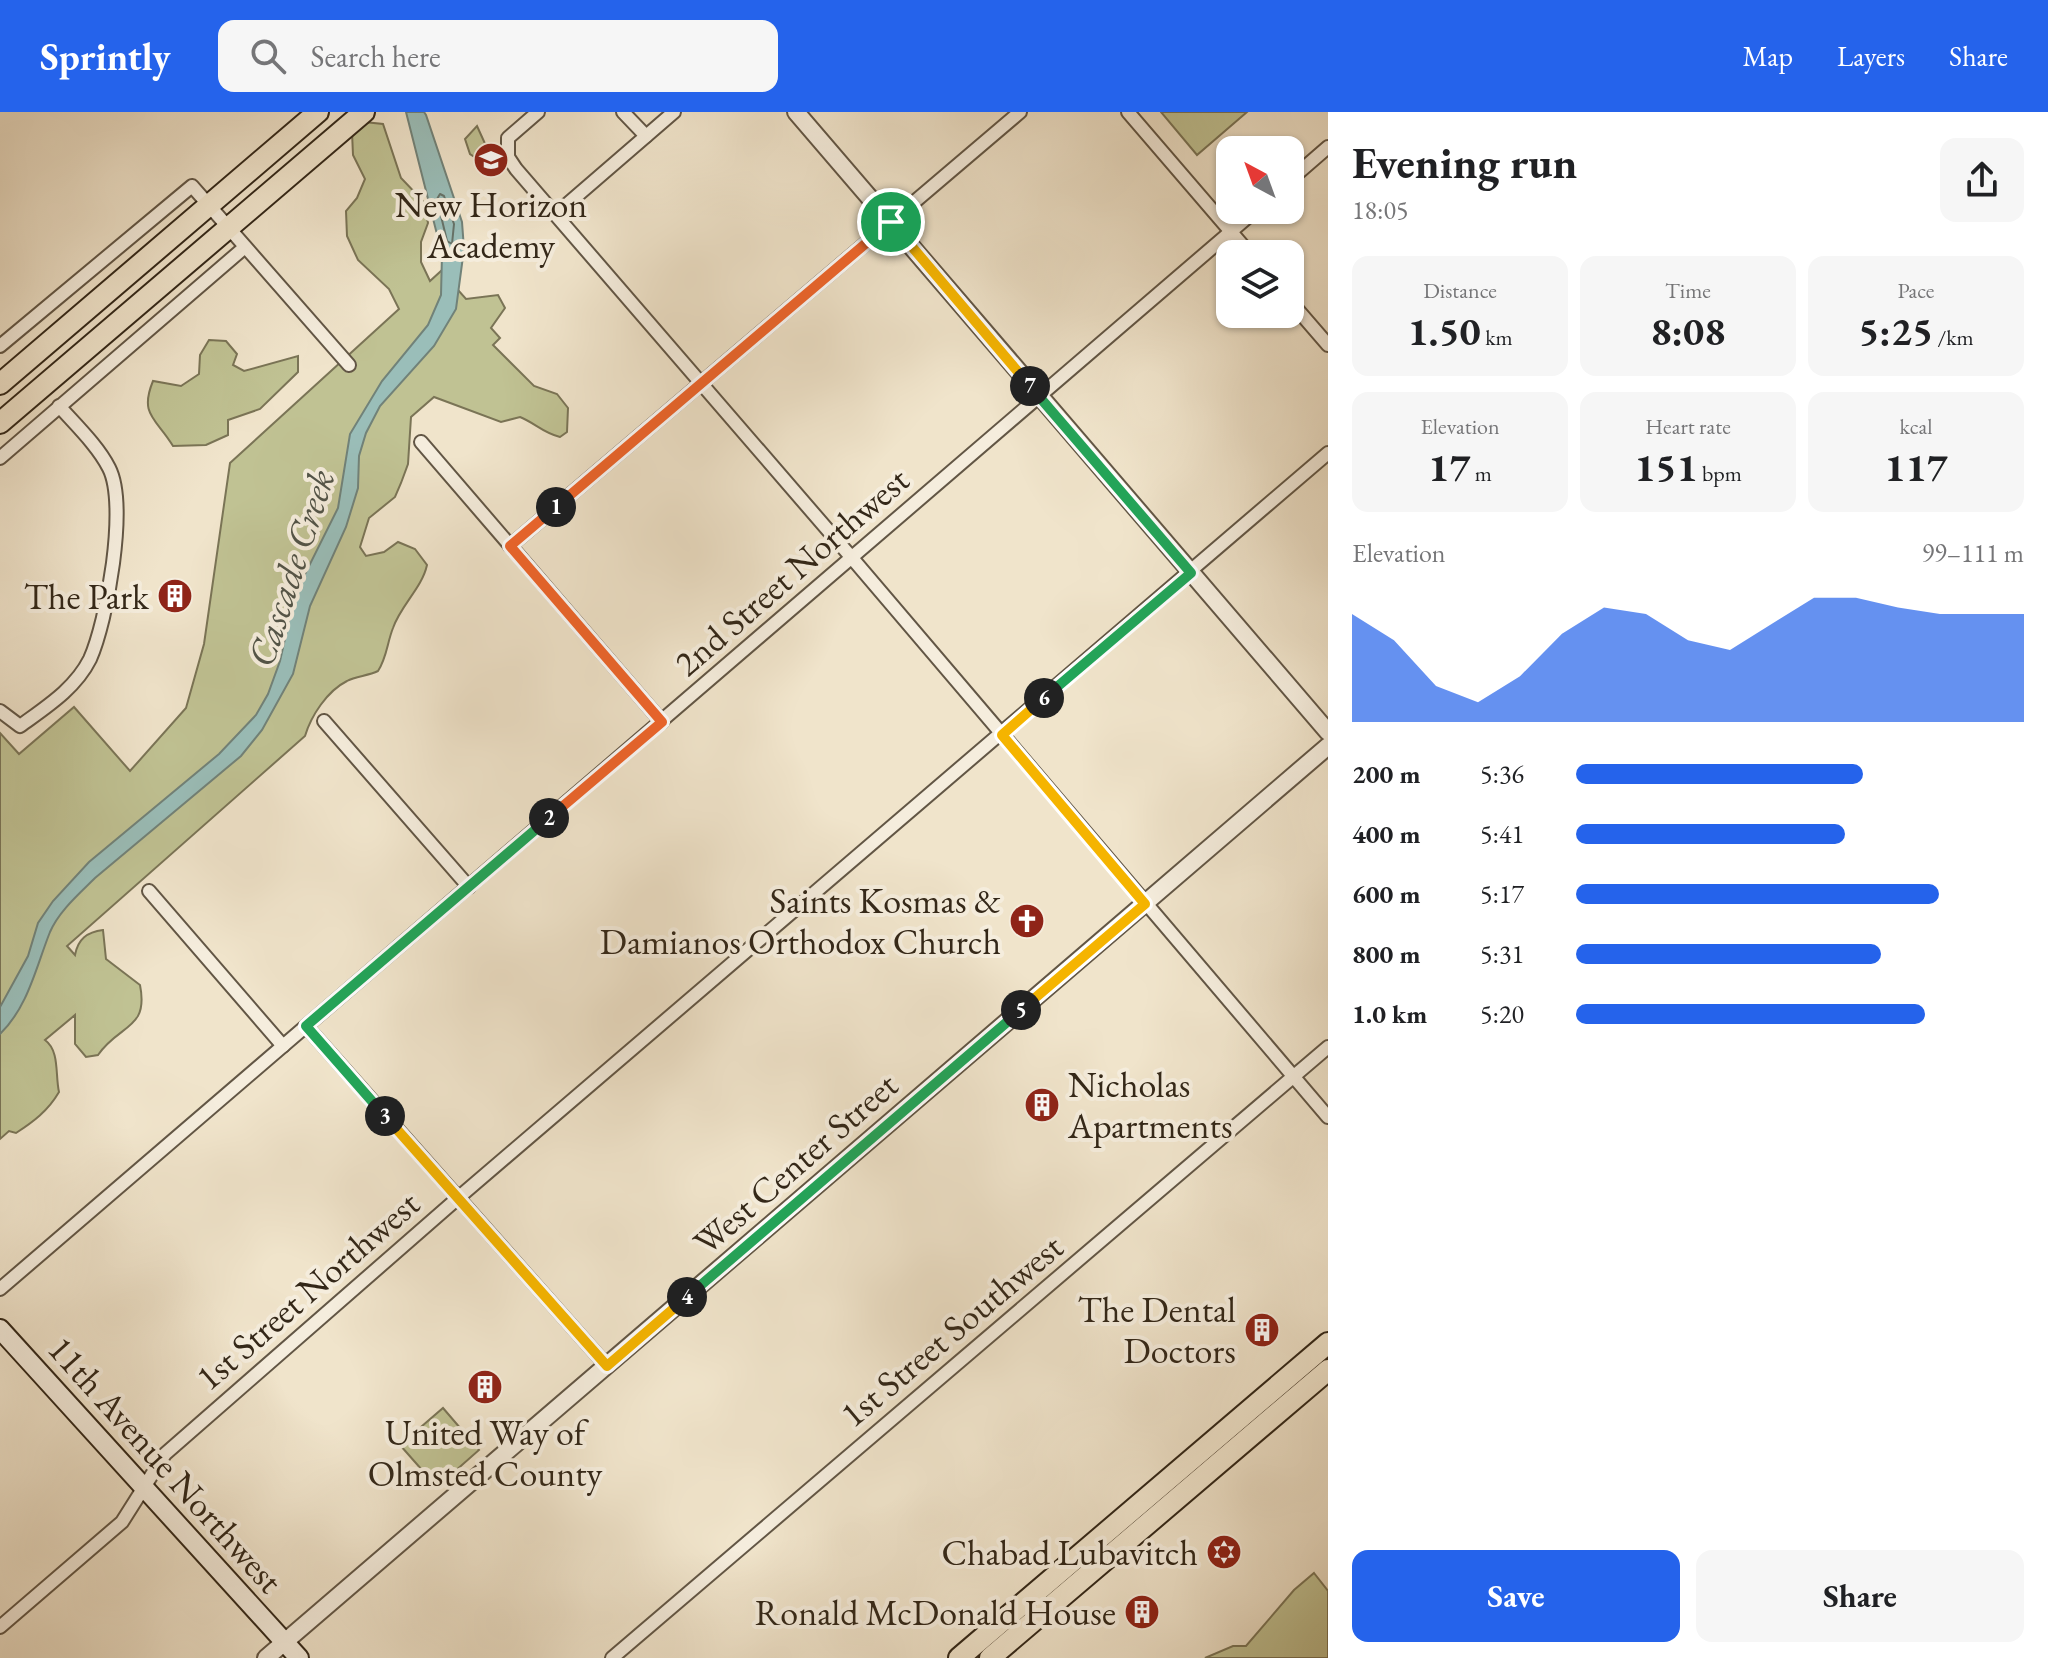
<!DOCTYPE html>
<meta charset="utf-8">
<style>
body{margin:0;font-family:"EB Garamond",serif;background:#f6f6f6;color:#202124;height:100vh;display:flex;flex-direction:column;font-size:30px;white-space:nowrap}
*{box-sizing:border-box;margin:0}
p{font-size:26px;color:#757577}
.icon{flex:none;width:44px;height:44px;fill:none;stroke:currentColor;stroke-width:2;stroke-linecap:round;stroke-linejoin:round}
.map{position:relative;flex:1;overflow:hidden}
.details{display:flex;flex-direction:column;background:#fff;width:720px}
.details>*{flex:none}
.needle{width:52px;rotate:319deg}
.buttons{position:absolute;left:1216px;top:24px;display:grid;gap:16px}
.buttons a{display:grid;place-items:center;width:88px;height:88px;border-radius:16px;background:#fff;box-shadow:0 2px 6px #0004;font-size:40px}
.pin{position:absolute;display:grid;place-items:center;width:68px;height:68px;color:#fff;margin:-34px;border:4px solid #fff;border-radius:50%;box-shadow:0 2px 8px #0007}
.km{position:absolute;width:40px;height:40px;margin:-20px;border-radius:50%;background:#222;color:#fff;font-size:22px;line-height:40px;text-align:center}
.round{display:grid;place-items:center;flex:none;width:84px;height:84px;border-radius:16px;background:#f6f6f6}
.head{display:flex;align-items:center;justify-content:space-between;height:136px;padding:0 24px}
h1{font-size:44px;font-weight:700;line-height:60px}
.metrics{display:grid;grid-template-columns:repeat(3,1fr);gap:12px;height:136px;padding:8px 24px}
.metrics div{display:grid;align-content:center;border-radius:16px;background:#f6f6f6;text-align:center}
.metrics b{font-size:40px;font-weight:700}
.metrics small{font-size:22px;font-weight:400}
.metrics p{font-size:22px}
.chart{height:224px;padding:16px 24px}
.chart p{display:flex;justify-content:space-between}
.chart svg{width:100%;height:144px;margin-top:8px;fill:#2563eb;opacity:.7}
.cta{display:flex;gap:16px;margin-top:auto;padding:16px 24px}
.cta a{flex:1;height:92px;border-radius:16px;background:#2563eb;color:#fff;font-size:32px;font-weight:700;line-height:92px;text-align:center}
.cta a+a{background:#f6f6f6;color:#202124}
ul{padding:0 24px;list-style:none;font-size:26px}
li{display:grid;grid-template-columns:128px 96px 1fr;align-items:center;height:60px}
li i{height:20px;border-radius:10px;background:#2563eb}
header{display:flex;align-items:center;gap:48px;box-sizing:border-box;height:112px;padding:0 40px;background:#2563eb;color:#fff}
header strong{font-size:38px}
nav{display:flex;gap:44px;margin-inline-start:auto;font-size:28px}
.search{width:560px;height:72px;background:#f6f6f6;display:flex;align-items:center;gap:20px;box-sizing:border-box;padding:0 28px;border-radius:16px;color:#757577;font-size:30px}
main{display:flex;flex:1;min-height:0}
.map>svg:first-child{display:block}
.green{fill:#c0c293;stroke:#7a7456;stroke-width:2}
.water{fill:#9abeb9;stroke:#718279;stroke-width:2}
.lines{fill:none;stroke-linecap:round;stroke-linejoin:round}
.shore{stroke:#667268;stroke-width:2}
.minor-casing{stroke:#625645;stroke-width:16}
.tertiary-casing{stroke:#625645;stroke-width:20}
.secondary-casing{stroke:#332718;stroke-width:22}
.primary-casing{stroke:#332718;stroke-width:24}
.minor{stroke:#f5eddd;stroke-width:12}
.tertiary{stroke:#f5eddd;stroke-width:16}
.secondary{stroke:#f5eddd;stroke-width:18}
.primary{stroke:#f0e4cb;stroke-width:20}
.split-1-casing{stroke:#fff;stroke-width:16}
.split-2-casing{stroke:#fff;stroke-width:16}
.split-3-casing{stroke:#fff;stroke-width:16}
.split-4-casing{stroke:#fff;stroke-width:16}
.split-5-casing{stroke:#fff;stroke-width:16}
.split-6-casing{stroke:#fff;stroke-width:16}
.split-7-casing{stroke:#fff;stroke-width:16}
.split-8-casing{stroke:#fff;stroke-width:16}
.split-1{stroke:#f0652b;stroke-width:10}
.split-2{stroke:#f0652b;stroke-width:10}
.split-3{stroke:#22a559;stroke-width:10}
.split-4{stroke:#f5b400;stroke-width:10}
.split-5{stroke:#22a559;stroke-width:10}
.split-6{stroke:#f5b400;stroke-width:10}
.split-7{stroke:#22a559;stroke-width:10}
.split-8{stroke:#f5b400;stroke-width:10}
.labels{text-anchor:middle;stroke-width:8;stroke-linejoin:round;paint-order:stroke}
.poi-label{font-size:36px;fill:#332718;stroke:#f5eddd;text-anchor:end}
.street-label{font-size:36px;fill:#332718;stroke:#f5eddd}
.water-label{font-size:38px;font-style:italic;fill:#525448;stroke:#f5eddd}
</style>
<header>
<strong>Sprintly</strong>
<div class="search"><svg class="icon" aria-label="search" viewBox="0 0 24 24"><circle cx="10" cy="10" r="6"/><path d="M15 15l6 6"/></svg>Search here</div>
<nav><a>Map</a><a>Layers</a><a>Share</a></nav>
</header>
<main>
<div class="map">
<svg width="1328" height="1546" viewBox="0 0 1328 1546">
<rect width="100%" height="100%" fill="#f0e4cb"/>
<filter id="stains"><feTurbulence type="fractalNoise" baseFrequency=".0025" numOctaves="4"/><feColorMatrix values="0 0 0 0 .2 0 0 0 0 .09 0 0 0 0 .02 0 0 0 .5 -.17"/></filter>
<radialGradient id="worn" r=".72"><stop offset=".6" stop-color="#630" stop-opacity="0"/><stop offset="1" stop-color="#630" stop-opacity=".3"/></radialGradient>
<g class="green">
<polygon points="1161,0 1247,0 1197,43"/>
<path d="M364,10L383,12L401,66L423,89L428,111L421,130V150L430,169L441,159L466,187L498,183L505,196L491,216L500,226L493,233L534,274L557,282L568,296L567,320L560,325C543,321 535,311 520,305L501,310L434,285L411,305L408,352L401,371L395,385L369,406L360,435L366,444L384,440L398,430L415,437L427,453C422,476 401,493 393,516C387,531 387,545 378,559C368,564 356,564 347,569C327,579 311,604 305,624L67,834L75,843C78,827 87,820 103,818L106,847L140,873C149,918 119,912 98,943L86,945L75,932V903L45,928C60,939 55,963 59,980C48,999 33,1010 16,1021L9,1019L0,1027V621L19,642L74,595L130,659L186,596L204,532L230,351L399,197L389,177L358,148L347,124L346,99L357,86L365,67L353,43L352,20Z"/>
<polygon points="477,14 492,47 484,51 470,42 465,27"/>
<path d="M209,228L226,229L237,242L233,253L244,259L298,244V260L260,297L228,308V323L206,333L173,334C156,306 139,303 153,269L181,274L199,262L200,243Z"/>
<polygon points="443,1296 479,1338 437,1375 400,1333"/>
<polygon points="1314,1461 1328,1479 1328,1546 1205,1546 1233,1534 1246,1534 1294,1478"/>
</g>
<path class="water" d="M406,0H424L426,3L462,110L464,137L456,197L434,234L380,294L366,321L359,344L358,376L346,415L310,494L293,562L262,618L241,644L95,766C79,782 59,799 50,820C36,855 28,895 0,922V895L28,844L38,811L53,789L89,750L219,642L256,603L268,582L280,549L295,482L338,396L350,322L382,269L428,213L441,183L442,142Z"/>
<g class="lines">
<polygon class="shore" points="440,82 444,84 454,112 452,132 447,129 437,87"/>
<defs>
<g id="minor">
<polyline points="538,0 508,26 508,45 516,57 852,446 1328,1005"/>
<polyline points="623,0 646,24"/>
<polyline points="1128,0 1250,142"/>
<polyline points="1290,68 1328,35"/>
<polyline points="557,101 674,0"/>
<polyline points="1290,189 1328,233"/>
<polyline points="0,234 192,74 349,253"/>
<polyline points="421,330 662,610"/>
<polyline points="0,346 245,135"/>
<polyline points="510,434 1020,0"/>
<path d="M0,599L20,614C46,595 75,577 90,547C107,509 128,393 109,356C98,334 75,312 59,294"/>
<polyline points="324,609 469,775"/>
<polyline points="149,779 283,934"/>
<polyline points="306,914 607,1254"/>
<polyline points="0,1177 1256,98"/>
<polyline points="0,1515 122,1410 165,1342 458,1086 1328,341"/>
<polyline points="612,1546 1328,935"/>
</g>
<g id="tertiary">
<polyline points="796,0 1328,620"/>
<polyline points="266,1546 1328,634"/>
</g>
<polyline id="secondary" points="0,1217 299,1546"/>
<g id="primary">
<polyline points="0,272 318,0"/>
<polyline points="0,311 364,0"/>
<polyline points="959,1546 1328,1231"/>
<polyline points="990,1546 1328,1258"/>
</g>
</defs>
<use href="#minor" class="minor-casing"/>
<use href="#tertiary" class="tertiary-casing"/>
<use href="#secondary" class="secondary-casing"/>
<use href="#primary" class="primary-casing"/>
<use href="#minor" class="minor"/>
<use href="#tertiary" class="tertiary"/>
<use href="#secondary" class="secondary"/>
<use href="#primary" class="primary"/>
</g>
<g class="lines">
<defs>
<polyline id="split-1" points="556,395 891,110"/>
<polyline id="split-2" points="549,706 662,610 510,434 556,395"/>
<polyline id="split-3" points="385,1004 306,914 549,706"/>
<polyline id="split-4" points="385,1004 607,1254 687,1185"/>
<polyline id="split-5" points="687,1185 1021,898"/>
<polyline id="split-6" points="1021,898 1145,792 1002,623 1044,586"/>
<polyline id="split-7" points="1030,274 1191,461 1044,586"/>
<polyline id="split-8" points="891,110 1030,274"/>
</defs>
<use href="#split-1" class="split-1-casing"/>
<use href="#split-2" class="split-2-casing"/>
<use href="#split-3" class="split-3-casing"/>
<use href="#split-4" class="split-4-casing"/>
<use href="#split-5" class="split-5-casing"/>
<use href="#split-6" class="split-6-casing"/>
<use href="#split-7" class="split-7-casing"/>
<use href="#split-8" class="split-8-casing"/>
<use href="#split-1" class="split-1"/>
<use href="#split-2" class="split-2"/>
<use href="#split-3" class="split-3"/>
<use href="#split-4" class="split-4"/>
<use href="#split-5" class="split-5"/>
<use href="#split-6" class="split-6"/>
<use href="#split-7" class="split-7"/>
<use href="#split-8" class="split-8"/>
</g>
<defs>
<symbol id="school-disc" viewBox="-11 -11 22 22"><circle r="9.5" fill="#8f2418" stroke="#f5eddd"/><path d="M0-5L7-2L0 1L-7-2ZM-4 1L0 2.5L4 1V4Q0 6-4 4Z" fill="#fff"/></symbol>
<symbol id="building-disc" viewBox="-11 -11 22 22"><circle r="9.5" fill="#8f2418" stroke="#f5eddd"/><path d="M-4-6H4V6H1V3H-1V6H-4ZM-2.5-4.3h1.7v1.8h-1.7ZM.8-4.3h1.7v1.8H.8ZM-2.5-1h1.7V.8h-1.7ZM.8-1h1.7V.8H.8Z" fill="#fff"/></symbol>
<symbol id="church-disc" viewBox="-11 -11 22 22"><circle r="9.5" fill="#8f2418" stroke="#f5eddd"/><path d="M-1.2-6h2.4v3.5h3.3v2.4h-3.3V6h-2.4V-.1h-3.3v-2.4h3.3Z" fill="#fff"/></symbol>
<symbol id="synagogue-disc" viewBox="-11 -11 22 22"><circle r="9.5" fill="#8f2418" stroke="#f5eddd"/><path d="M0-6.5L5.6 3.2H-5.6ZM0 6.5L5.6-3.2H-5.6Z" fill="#fff"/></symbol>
</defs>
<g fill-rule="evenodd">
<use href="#school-disc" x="471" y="28" width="40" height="40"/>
<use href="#building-disc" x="155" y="464" width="40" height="40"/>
<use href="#church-disc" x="1007" y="789" width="40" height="40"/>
<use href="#building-disc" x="1022" y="973" width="40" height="40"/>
<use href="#building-disc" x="1242" y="1198" width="40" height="40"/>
<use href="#building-disc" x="465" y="1255" width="40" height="40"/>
<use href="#synagogue-disc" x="1204" y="1420" width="40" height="40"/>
<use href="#building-disc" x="1122" y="1480" width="40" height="40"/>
</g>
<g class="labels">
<g class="poi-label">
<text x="491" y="105" text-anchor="middle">New Horizon<tspan x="491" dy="41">Academy</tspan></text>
<text x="149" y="497">The Park</text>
<text x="1001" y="801">Saints Kosmas &amp;<tspan x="1001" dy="41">Damianos Orthodox Church</tspan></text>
<text x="1068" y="985" text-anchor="start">Nicholas<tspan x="1068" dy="41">Apartments</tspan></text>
<text x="1236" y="1210">The Dental<tspan x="1236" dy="41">Doctors</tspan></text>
<text x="485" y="1333" text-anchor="middle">United Way of<tspan x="485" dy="41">Olmsted County</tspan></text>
<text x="1198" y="1453">Chabad Lubavitch</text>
<text x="1116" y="1513">Ronald McDonald House</text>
</g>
<g class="street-label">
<text transform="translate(791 459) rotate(-41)" y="13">2nd Street Northwest</text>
<text transform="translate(795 1051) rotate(-41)" y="13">West Center Street</text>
<text transform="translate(307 1178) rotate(-41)" y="13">1st Street Northwest</text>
<text transform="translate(951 1218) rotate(-40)" y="13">1st Street Southwest</text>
<text transform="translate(166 1352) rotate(48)" y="13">11th Avenue Northwest</text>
</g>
<g class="water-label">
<text transform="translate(291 456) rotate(-72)" y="13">Cascade Creek</text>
</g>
</g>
<rect width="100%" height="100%" filter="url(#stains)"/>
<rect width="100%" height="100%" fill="url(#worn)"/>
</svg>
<div class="buttons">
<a><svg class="needle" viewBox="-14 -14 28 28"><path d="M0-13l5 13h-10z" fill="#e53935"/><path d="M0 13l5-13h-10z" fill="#757577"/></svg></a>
<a><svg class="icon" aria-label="layers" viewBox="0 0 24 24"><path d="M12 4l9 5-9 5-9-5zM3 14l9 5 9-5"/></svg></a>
</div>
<div class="pin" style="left:891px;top:110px;background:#1e9e55"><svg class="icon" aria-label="arrive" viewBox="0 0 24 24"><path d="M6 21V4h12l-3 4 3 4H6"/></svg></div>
<b class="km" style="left:556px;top:395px">1</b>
<b class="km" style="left:549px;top:706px">2</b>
<b class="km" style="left:385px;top:1004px">3</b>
<b class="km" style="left:687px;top:1185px">4</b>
<b class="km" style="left:1021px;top:898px">5</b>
<b class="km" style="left:1044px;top:586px">6</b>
<b class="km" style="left:1030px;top:274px">7</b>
</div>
<section class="details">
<div class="head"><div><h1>Evening run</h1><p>18:05</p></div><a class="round"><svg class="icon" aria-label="share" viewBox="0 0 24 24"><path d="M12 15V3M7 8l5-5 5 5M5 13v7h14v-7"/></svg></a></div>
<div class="metrics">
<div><p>Distance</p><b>1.50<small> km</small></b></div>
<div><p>Time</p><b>8:08</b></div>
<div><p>Pace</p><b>5:25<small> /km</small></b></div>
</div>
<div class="metrics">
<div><p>Elevation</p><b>17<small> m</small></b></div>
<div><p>Heart rate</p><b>151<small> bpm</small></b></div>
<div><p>kcal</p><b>117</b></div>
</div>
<div class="chart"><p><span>Elevation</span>99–111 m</p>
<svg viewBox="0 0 160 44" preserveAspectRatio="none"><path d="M0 44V11L10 19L20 33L30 38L40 30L50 17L60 9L70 11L80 19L90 22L100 14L110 6L120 6L130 9L140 11L150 11L160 11V44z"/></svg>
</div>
<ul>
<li><b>200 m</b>5:36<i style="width:64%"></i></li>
<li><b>400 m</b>5:41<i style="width:60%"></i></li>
<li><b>600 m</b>5:17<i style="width:81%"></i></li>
<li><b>800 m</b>5:31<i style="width:68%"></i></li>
<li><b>1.0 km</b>5:20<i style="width:78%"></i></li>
</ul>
<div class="cta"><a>Save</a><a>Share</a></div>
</section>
</main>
